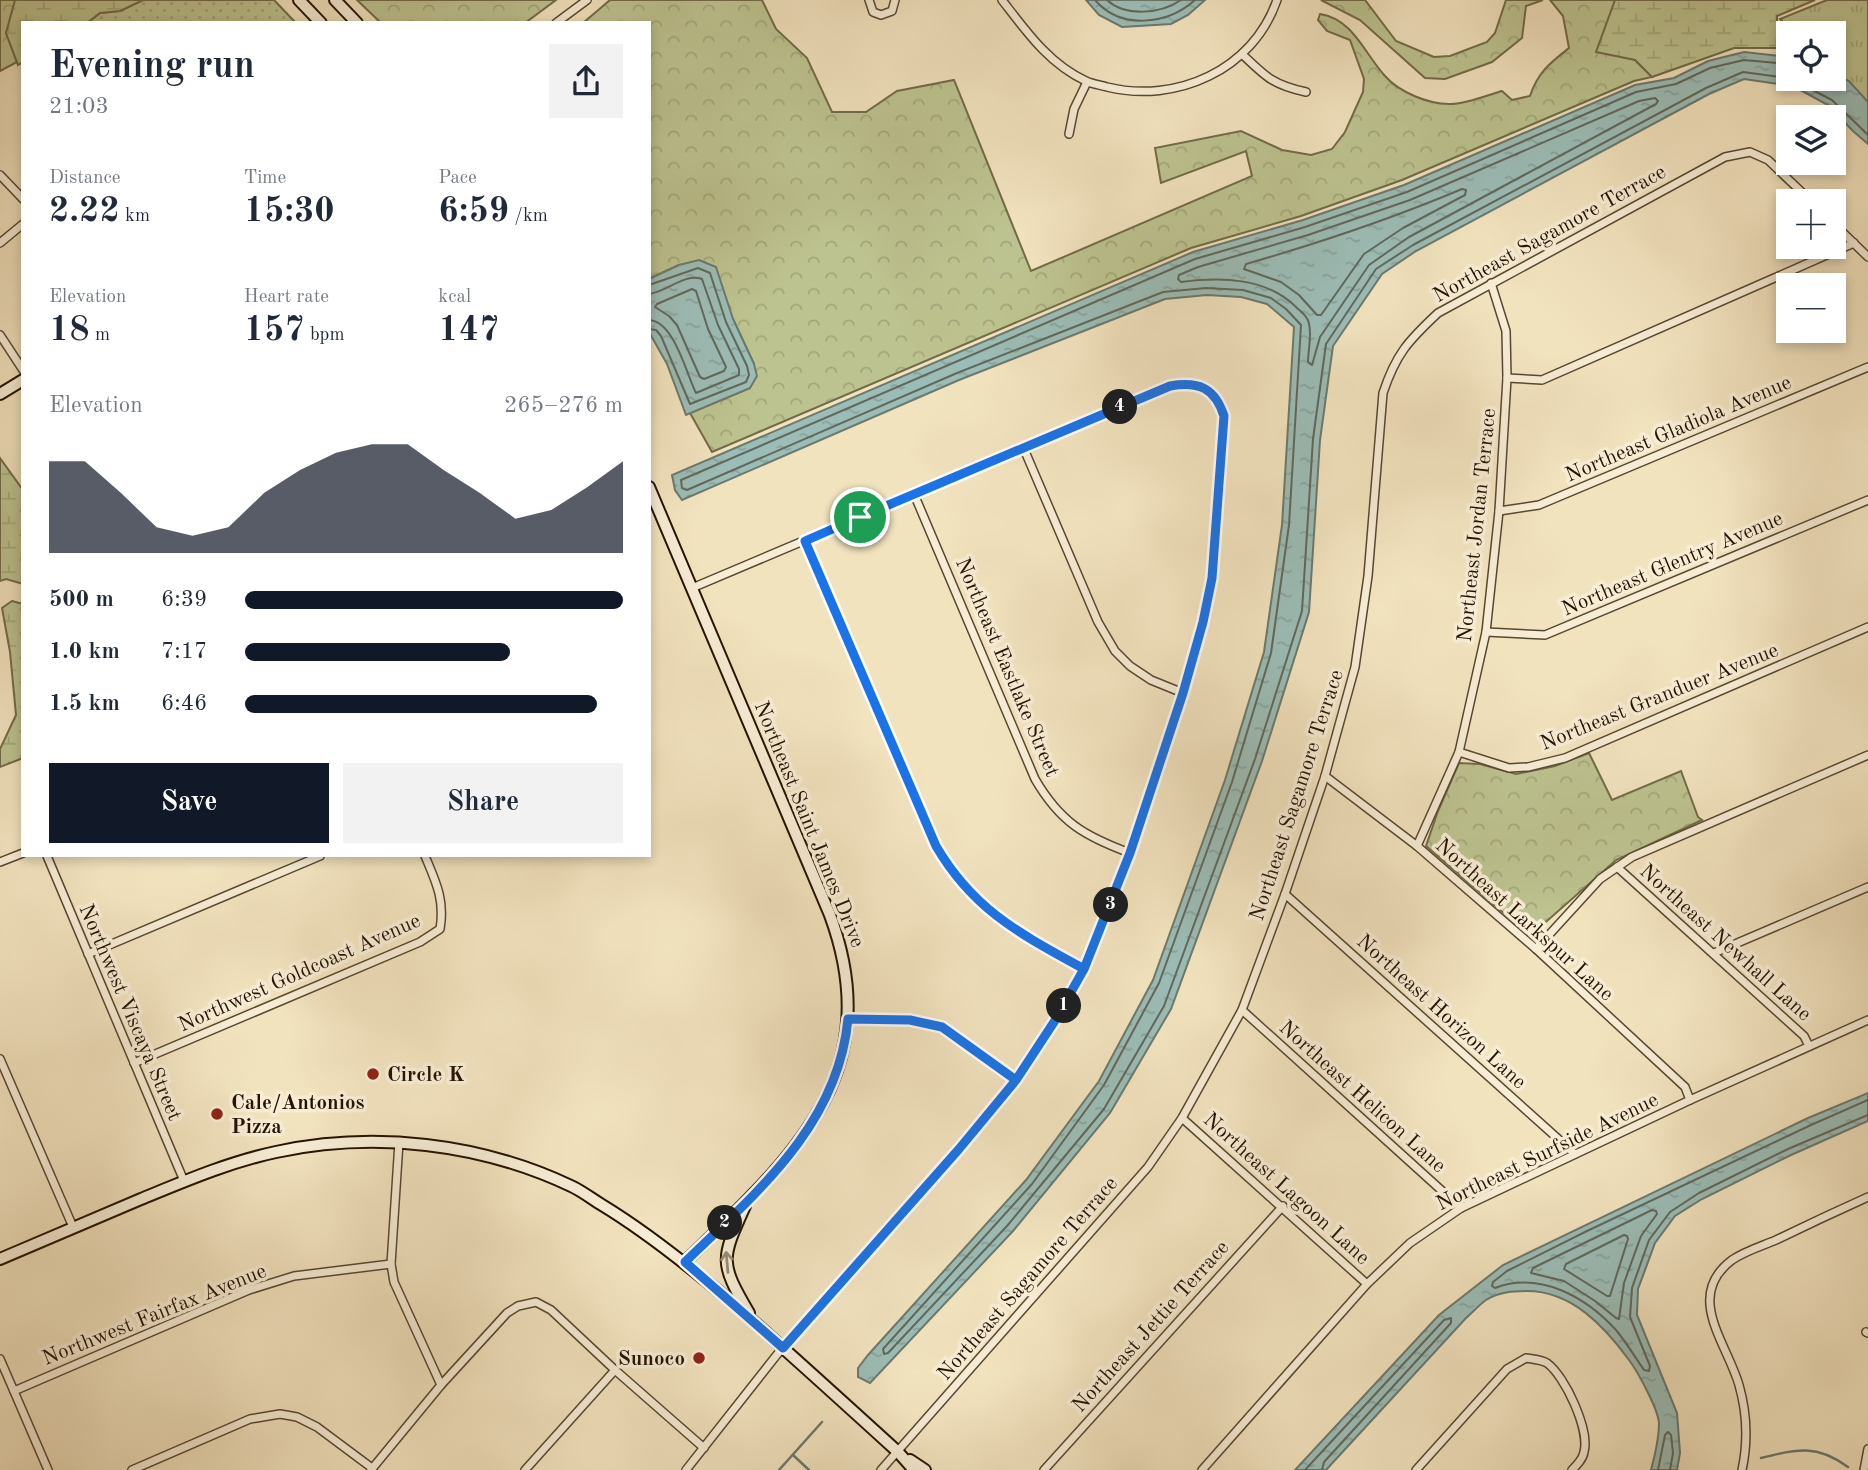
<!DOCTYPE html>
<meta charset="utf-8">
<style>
body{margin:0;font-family:"Old Standard TT",serif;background:#f2f2f3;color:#1f2937;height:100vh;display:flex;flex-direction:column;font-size:26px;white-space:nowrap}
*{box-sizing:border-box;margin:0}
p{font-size:23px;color:#747a83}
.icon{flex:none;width:38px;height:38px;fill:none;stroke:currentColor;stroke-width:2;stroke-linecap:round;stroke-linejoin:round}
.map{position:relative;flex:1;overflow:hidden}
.panel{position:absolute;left:21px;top:21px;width:630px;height:836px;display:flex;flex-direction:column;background:#fff;border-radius:0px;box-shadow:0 4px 10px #0003}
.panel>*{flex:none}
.fabs{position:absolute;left:1776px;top:21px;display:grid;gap:14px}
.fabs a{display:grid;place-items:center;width:70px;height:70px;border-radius:0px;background:#fff;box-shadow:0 4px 10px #0003;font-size:35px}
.pin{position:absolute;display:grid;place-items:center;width:60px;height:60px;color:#fff;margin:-30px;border:4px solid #fff;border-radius:50%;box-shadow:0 2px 7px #0007}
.km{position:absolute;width:35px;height:35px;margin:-18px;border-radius:50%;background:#222;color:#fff;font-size:19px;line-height:35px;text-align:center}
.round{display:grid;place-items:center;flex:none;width:74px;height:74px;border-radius:0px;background:#f2f2f3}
.headline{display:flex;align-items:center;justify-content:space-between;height:119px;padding:0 28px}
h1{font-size:38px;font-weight:700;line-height:52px}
.figures{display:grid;grid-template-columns:repeat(3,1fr);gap:10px;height:119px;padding:7px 28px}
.figures div{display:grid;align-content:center}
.figures b{font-size:35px;font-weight:700}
.figures small{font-size:19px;font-weight:400}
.figures p{font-size:19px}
.chart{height:196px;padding:14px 28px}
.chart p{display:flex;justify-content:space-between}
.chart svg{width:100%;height:126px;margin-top:7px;fill:#111827;opacity:.7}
.action{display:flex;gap:14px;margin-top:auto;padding:14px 28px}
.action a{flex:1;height:80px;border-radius:0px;background:#111827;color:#fff;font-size:28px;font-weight:700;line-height:80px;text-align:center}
.action a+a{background:#f2f2f3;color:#1f2937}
ul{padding:0 28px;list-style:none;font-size:23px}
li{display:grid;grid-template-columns:112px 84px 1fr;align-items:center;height:52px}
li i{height:18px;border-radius:9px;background:#111827}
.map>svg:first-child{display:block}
.grass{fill:url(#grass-dots);stroke:#716b48;stroke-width:2}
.forest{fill:url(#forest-crowns);stroke:#716b48;stroke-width:2}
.wetland{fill:url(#wetland-marsh);stroke:#716b48;stroke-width:2}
.park{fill:url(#park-tufts);stroke:#716b48;stroke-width:2}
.water{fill:url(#water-ripples);stroke:#6c796e;stroke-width:2}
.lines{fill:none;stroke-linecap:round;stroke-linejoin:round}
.shore{stroke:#60685c;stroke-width:2}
.stream{stroke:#6c796e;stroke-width:2.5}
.street-casing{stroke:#584730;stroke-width:10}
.secondary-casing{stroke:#251300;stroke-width:14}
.street{stroke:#f7edd5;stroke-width:7}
.secondary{stroke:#f7edd5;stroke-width:10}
.oneway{stroke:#988b75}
.route-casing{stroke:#fff;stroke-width:14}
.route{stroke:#1a73e8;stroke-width:9}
.poi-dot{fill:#8f2418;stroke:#f7edd5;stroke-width:2.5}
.labels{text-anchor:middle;stroke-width:7;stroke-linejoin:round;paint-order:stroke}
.street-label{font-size:21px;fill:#251300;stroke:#f7edd5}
.poi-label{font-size:21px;font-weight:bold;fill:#251300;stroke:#f7edd5;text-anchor:start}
</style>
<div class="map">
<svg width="1868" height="1470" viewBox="0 0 1868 1470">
<defs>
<pattern id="grass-dots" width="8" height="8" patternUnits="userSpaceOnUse" patternTransform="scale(1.75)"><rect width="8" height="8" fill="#bdc390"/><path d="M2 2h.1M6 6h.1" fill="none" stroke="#a2a77a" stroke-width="1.8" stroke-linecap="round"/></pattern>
<pattern id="forest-crowns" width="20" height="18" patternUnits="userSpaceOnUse" patternTransform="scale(1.75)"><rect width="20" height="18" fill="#bdc390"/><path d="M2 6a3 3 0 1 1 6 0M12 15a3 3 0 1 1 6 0" fill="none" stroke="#a2a77a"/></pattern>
<pattern id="wetland-marsh" width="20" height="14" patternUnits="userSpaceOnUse" patternTransform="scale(1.75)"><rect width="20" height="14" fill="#bdc390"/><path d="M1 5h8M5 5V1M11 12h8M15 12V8" fill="none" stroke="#a2a77a"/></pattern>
<pattern id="park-tufts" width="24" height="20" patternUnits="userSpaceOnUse" patternTransform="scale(1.75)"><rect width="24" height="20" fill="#bdc390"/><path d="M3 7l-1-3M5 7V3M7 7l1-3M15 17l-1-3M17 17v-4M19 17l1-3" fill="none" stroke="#a2a77a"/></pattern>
<pattern id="water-ripples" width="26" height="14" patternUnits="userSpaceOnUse" patternTransform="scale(1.75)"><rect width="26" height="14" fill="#9cbdb7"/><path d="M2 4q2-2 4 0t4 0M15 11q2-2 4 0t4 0" fill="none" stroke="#86a29c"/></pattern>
</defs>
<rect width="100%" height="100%" fill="#f2e3bf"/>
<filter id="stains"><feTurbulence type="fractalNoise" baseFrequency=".00286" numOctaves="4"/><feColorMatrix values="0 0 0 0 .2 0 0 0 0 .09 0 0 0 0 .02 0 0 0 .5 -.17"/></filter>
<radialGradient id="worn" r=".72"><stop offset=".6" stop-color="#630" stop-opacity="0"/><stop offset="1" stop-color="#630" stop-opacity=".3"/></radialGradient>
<polygon class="grass" points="143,0 274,0 296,23 91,23 90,21 100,13 120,11"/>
<g class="forest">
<polygon points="0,0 15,0 16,3 6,33 17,62 0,71"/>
<polygon points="357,0 556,0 525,23 381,23"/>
<path d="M610,0H762L776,29L807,58L832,112H866L897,91L954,80L1031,271L1252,176L1246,151L1161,183L1155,148L1241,131L1282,150L1311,155L1332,149L1345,132L1363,92L1364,79L1350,40L1327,31L1318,20L1320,14C1353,19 1364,53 1385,76C1399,92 1428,104 1449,104C1463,105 1488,95 1502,91L1512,100L1530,96C1538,72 1550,63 1569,48L1563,16L1550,0H1615L1612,12L1635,60L1652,77L1634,81L1402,180L1301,216L1191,248L712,452L690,413L750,388L754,364L733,319L679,265L649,279V23H583Z"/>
<polygon points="1321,0 1365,0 1396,41 1434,57 1450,56 1487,42 1495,33 1506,0 1543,0 1526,6 1522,38 1492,62 1445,79 1425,78 1360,20"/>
<polygon points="1589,753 1612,800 1681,771 1698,817 1702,820 1616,860 1530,936 1426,846 1438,811 1459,763 1480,764 1516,774 1555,766"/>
</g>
<g class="wetland">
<polygon points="15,0 143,0 120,11 100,13 87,23 23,23 23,62 18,65 6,33"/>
<polygon points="1615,0 1815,0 1777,16 1777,23 1788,34 1788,48 1734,48 1652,77 1635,60 1596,52"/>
<polygon points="0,458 23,490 23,584 6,579 0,581"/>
<polygon points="12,601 23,604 23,758 0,767 0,749 16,715 10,652 2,608"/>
</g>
<polygon class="park" points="1827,0 1868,0 1868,106 1834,72 1834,33 1794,33 1780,19"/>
<g class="water">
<polygon points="1086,0 1205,0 1188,15 1171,24 1122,27 1099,15"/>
<polygon points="1744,52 1788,57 1788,79 1834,79 1834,74 1849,81 1868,102 1868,144 1853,131 1828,105 1793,86 1744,79 1709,94 1416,251 1382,274 1333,346 1320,440 1309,612 1262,761 1171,1009 1110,1113 1013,1231 870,1383 858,1377 858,1368 868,1355 1026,1180 1099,1081 1153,980 1225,780 1264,652 1282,525 1294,327 1267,304 1241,297 1207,295 1165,299 959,380 682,500 675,490 672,475 1193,252 1303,220 1404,185 1635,85 1674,78 1708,61"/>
<polygon points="699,260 716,267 733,319 754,364 757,376 750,388 686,415 667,364 649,332 649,279 679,265"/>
<path d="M1868,1093V1121L1791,1155L1702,1199L1675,1216L1655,1243L1638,1289L1637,1315L1677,1413L1680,1453L1677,1470H1651C1655,1455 1659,1438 1659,1423C1658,1409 1638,1372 1629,1360C1605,1327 1572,1291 1527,1291C1513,1291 1499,1292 1486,1300C1479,1305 1473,1312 1466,1318L1326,1470H1295L1439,1315L1503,1265L1808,1118Z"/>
</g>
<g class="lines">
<g class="shore">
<path d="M1095,0C1121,30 1167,25 1195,0"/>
<path d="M1107,0C1125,17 1161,14 1181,0"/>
<polyline points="1788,64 1744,60 1710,68 1676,84 1636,92 1407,192 1305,227 1195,259 681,480 682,488 687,490 957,373 1163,292 1206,288 1243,290 1271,298 1286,309 1301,325 1289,525 1271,653 1232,782 1159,983 1104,1085 1032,1184 883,1349 884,1354 888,1353 1007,1226 1104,1109 1164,1006 1255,759 1302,611 1313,439 1326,344 1376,269 1413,245 1706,88 1743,72 1788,78"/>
<polyline points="1791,79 1832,100 1868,135"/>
<path d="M1655,98L1658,101L1656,104L1409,237L1369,265L1320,337L1312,365L1308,362C1308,351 1312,335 1309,324C1308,316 1301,312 1296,307C1266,277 1220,277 1181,282L1178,279L1179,275L1198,267L1308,235L1410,200L1639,101Z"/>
<path d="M1462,189L1466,190L1465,195L1403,228L1364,254L1321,315H1317L1299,295L1281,282L1244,269L1246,264C1319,243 1391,219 1462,189Z"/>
<polyline points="649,285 698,268 710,273 726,322 747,366 749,375 746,382 690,404 661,336 656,330 649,329"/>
<polygon points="692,289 696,291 708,329 726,367 724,371 704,379 700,377 677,325 669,316 655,307 657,304"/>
<path d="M649,294C667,292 684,273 702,279L718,325L739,369V375L696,393C686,373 674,321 649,320"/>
<path d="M1868,1100L1811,1125L1585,1232L1507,1271L1493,1282L1492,1286L1495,1288C1540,1271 1586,1297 1616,1330C1626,1342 1635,1357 1644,1370L1649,1371L1650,1366L1630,1317L1632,1288L1649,1240L1670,1212L1699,1193L1788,1149L1868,1115"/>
<polygon points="1652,1210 1656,1211 1657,1214 1641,1236 1624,1283 1619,1319 1616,1318 1595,1301 1564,1281 1531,1273 1533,1268"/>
<polygon points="1624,1235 1627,1236 1628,1239 1610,1296 1607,1296 1564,1269 1566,1264"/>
<polyline points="1305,1470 1444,1320 1451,1318 1451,1323 1324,1462 1322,1470"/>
<polyline points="1658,1470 1665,1435 1668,1432 1671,1435 1673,1453 1670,1470"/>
</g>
<g class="stream">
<polyline points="793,1455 809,1470"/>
<path d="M1761,1458C1797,1449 1817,1444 1848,1467"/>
<polyline points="779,1470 822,1422"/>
</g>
<defs>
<g id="street">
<polyline points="869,0 873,12 881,15 892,11 895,0"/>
<path d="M1002,0C1026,31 1049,64 1086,81C1092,84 1100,85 1107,87C1176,104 1253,70 1277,0"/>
<polyline points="556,23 587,0"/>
<path d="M1242,54C1266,77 1273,85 1306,92"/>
<polyline points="1069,134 1074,109 1087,82"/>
<polyline points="0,175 23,199"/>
<polyline points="1834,224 1868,257"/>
<polyline points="0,243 23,224"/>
<polyline points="0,335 23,370"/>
<polyline points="1507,378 1542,380 1854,243"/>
<polyline points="1024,449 1098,622 1115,651 1130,666 1151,680 1183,693"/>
<path d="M914,494L1035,779C1060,822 1084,836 1130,853"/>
<polyline points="1499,511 1539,505 1868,367"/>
<path d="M805,541L925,822C965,906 1006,926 1084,969"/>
<polyline points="1486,632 1545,635 1868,500"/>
<polyline points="1459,752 1509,768 1528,767 1565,758 1868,627"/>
<polyline points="1325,776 1417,846 1536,949 1685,1087 1690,1100"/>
<polyline points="1417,846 1459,752 1486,632 1499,511 1507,378 1506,331 1491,283"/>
<polyline points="47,856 184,1181"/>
<polyline points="0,862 23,853"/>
<polyline points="1617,867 1804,1036 1809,1046"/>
<polyline points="1285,894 1575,1154"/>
<polyline points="1536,949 1600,879 1632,857 1868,755"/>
<polyline points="1714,953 1868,887"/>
<polyline points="88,954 320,856"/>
<polyline points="1242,1010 1461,1208"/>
<polyline points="848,1019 910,1020 942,1027 1016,1080"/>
<polyline points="0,1059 73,1227"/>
<path d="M134,1063L420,942L440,929C445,900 436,882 425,856"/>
<polyline points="1182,1118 1367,1284"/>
<polyline points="399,1142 391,1264 394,1282 441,1385"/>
<polyline points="1866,1332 1868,1333"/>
<polyline points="0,1359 48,1470"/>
<polyline points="14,1391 249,1290 294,1276 391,1264"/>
<polyline points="132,1470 250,1419 280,1414 297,1417 317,1427 372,1468"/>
<polyline points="371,1470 441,1385 507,1313 518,1306 536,1302 551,1310 615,1370 704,1448"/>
<polyline points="525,1470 615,1370"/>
<path d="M686,1470L783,1347L959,1149L1016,1080L1054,1022L1084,969L1130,853L1183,693L1203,622L1212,577L1224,416C1215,387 1198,381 1170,386L692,588"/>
<path d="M881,1470L1148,1167L1182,1118L1242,1010L1285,894L1325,776L1355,667L1368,576L1383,393C1396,354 1408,341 1438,313L1725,157L1750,152L1768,160L1811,201"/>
<polyline points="1044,1470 1283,1206"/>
<polyline points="1202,1470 1367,1284 1410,1243 1461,1208 1690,1100 1868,1020"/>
<path d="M1416,1470L1507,1369L1526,1358C1532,1359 1542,1360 1547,1363C1565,1376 1590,1430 1584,1452C1583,1459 1577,1465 1572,1470"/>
<path d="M1742,1470C1748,1442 1747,1413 1739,1385C1727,1343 1684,1296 1732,1260C1745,1251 1762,1246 1776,1240C1807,1225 1837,1211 1868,1197"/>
<polyline points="1864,1470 1868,1449"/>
</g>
<g id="secondary">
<polyline points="299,0 321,23"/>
<polyline points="335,0 357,23"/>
<polyline points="0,394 23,380"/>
<path d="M649,487L830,915C889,1076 790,1159 685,1262"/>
<path d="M745,1206C721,1259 719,1262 749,1313"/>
<path d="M0,1259C47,1239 94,1219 141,1199C185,1181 229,1162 276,1152C374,1131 480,1143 571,1186C582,1191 592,1199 602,1205C648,1233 689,1266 729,1300C786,1350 842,1401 898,1452L914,1470"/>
<polyline points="910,1460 925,1470"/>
</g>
</defs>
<use href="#street" class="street-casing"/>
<use href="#secondary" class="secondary-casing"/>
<use href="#street" class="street"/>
<use href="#secondary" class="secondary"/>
</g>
<defs><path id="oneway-shaft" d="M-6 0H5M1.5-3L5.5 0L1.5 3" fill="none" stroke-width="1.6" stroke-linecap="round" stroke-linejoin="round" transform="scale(1.75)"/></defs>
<use class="oneway" href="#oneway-shaft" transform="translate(727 1262) rotate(-95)"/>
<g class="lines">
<defs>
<path id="route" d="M860,517L805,541L936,846C974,911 1021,934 1084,969L1054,1022L1016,1080L959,1149L783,1348L685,1262C757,1192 838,1125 848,1019L910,1020L942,1027L1016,1080L1054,1022L1084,969L1130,853L1183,693L1203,622L1212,578L1224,416C1215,388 1199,381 1170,386L860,517"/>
</defs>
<use href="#route" class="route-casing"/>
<use href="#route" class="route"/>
</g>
<g class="poi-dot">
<circle cx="373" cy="1074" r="7"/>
<circle cx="217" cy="1114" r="7"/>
<circle cx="699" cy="1358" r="7"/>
</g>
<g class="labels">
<g class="street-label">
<text transform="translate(1549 233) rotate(-29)" y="7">Northeast Sagamore Terrace</text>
<text transform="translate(1678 428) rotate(-23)" y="7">Northeast Gladiola Avenue</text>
<text transform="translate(1476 525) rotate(-84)" y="7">Northeast Jordan Terrace</text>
<text transform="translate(1672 563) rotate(-23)" y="7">Northeast Glentry Avenue</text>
<text transform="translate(1008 667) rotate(67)" y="7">Northeast Eastlake Street</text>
<text transform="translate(1659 696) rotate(-22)" y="7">Northeast Granduer Avenue</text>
<text transform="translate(1296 795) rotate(-72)" y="7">Northeast Sagamore Terrace</text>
<text transform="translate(810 824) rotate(68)" y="7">Northeast Saint James Drive</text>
<text transform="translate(1525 919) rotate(42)" y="7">Northeast Larkspur Lane</text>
<text transform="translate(1726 942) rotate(42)" y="7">Northeast Newhall Lane</text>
<text transform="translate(299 972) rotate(-24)" y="7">Northwest Goldcoast Avenue</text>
<text transform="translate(1442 1011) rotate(42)" y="7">Northeast Horizon Lane</text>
<text transform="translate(131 1012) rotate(67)" y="7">Northwest Viscaya Street</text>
<text transform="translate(1363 1096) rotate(42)" y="7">Northeast Helicon Lane</text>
<text transform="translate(1547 1151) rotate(-26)" y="7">Northeast Surfside Avenue</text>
<text transform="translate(1287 1188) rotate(42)" y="7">Northeast Lagoon Lane</text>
<text transform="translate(1027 1278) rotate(-49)" y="7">Northeast Sagamore Terrace</text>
<text transform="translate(154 1314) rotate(-22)" y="7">Northwest Fairfax Avenue</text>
<text transform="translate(1150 1326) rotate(-48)" y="7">Northeast Jettie Terrace</text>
</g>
<g class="poi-label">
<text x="387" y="1081">Circle K</text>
<text x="231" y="1109">Cale/Antonios<tspan x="231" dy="24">Pizza</tspan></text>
<text x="685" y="1365" text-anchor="end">Sunoco</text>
</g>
</g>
<rect width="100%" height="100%" filter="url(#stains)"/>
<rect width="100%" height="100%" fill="url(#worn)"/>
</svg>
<div class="fabs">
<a><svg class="icon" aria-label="locate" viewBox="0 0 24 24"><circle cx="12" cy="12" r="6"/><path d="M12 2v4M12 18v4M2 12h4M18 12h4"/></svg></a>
<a><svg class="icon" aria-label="layers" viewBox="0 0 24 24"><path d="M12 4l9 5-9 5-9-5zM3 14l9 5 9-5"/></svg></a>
<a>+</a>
<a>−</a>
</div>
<div class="pin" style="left:860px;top:517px;background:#1e9e55"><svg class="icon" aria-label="arrive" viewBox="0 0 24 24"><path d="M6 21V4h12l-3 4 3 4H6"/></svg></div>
<b class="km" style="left:1064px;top:1006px">1</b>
<b class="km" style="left:725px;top:1223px">2</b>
<b class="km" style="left:1111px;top:905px">3</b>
<b class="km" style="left:1120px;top:407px">4</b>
<section class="panel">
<div class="headline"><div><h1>Evening run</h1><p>21:03</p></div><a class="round"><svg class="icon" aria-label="share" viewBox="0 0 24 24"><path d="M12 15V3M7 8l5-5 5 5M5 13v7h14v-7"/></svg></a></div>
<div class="figures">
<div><p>Distance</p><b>2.22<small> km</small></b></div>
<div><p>Time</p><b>15:30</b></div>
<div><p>Pace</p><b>6:59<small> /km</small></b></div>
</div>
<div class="figures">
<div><p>Elevation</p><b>18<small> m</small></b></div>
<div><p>Heart rate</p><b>157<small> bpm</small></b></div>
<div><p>kcal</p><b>147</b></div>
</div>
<div class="chart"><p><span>Elevation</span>265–276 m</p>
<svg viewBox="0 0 160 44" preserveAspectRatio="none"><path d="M0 44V12L10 12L20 23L30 35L40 38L50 35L60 23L70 15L80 9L90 6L100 6L110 15L120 23L130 32L140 29L150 21L160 12V44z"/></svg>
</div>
<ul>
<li><b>500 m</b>6:39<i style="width:100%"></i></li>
<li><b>1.0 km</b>7:17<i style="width:70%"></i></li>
<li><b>1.5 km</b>6:46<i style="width:93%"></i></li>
</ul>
<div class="action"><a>Save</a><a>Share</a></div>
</section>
</div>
